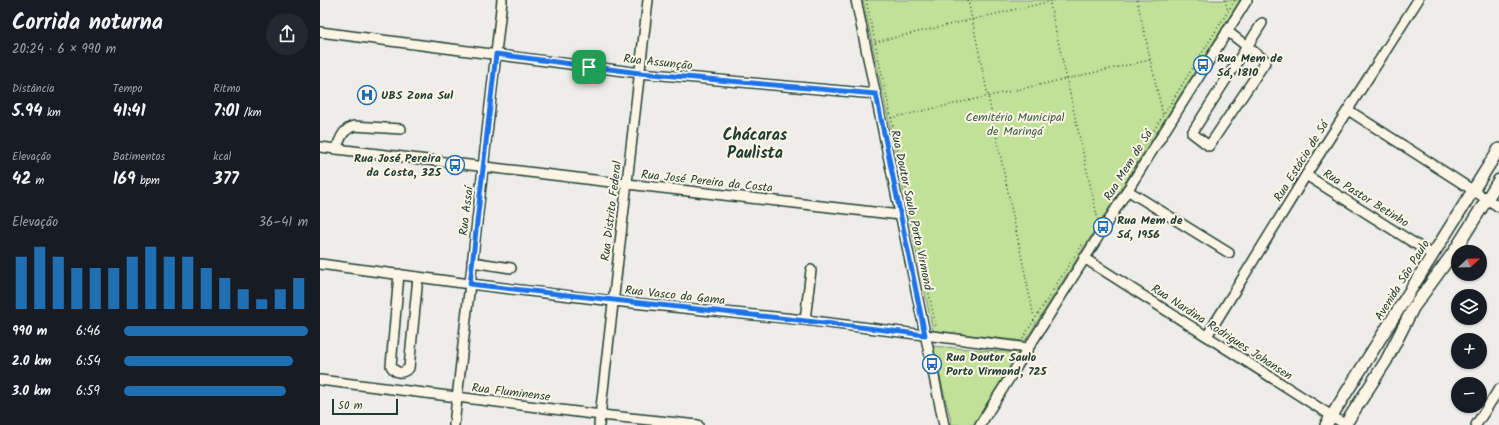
<!DOCTYPE html>
<html lang="pt">
<meta charset="utf-8">
<style>
body{margin:0;font-family:Kalam,sans-serif;background:#242831;color:#f1f3f6;height:100vh;display:flex;flex-direction:column;font-size:15px;white-space:nowrap}
*{box-sizing:border-box;margin:0}
p{font-size:13px;color:#9ea1a6}
.icon{flex:none;width:22px;height:22px;fill:none;stroke:currentColor;stroke-width:2;stroke-linecap:round;stroke-linejoin:round}
.map{position:relative;flex:1;overflow:hidden}
.panel{display:flex;flex-direction:column;background:#171b24;width:320px}
.panel>*{flex:none}
.needle{width:26px;rotate:68deg}
.fabs{position:absolute;left:1131px;top:245px;display:grid;gap:8px}
.fabs a{display:grid;place-items:center;width:36px;height:36px;border-radius:50%;background:#171b24;box-shadow:0 1px 3px #0004;font-size:20px}
.scale{position:absolute;left:12px;bottom:10px;width:66px;box-sizing:border-box;padding-left:4px;border:2px solid #1f3d34;border-top:0;font-size:11px;line-height:14px;white-space:nowrap;color:#1f3d34;-webkit-text-stroke:3px #fcf5e5;paint-order:stroke}
.pin{position:absolute;display:grid;place-items:center;width:34px;height:34px;color:#fff;margin:-17px;border-radius:8px;box-shadow:0 2px 6px #0006}
.round{display:grid;place-items:center;flex:none;width:42px;height:42px;border-radius:21px;background:#242831}
.headline{display:flex;align-items:center;justify-content:space-between;height:68px;padding:0 12px}
h1{font-size:22px;font-weight:800;line-height:30px}
.figures{display:grid;grid-template-columns:repeat(3,1fr);gap:6px;height:68px;padding:4px 12px}
.figures div{display:grid;align-content:center}
.figures b{font-size:17px;font-weight:800}
.figures small{font-size:11px;font-weight:400}
.figures p{font-size:11px}
.chart{height:112px;padding:8px 12px}
.chart p{display:flex;justify-content:space-between}
.chart svg{width:100%;height:72px;margin-top:4px;stroke:#1f6fb2;stroke-width:6}
ul{padding:0 12px;list-style:none;font-size:13px}
li{display:grid;grid-template-columns:64px 48px 1fr;align-items:center;height:30px}
li i{height:10px;border-radius:5px;background:#1f6fb2}
main{display:flex;flex:1;min-height:0}
.map>svg:first-child{display:block}
.green{fill:#c1e098;stroke:#708e66}
.lines{fill:none;stroke-linecap:round;stroke-linejoin:round}
.minor-casing{stroke:#1f3d34;stroke-width:12}
.major-casing{stroke:#1f3d34;stroke-width:14}
.path{stroke:#1f3d34;stroke-width:1.5;stroke-dasharray:1 3;stroke-linecap:butt}
.minor{stroke:#fcf5e5;stroke-width:9}
.major{stroke:#fcf5e5;stroke-width:11}
.route-casing{stroke:#fff;stroke-width:8}
.route{stroke:#1a73e8;stroke-width:5}
.labels{text-anchor:middle;stroke-width:4;stroke-linejoin:round;paint-order:stroke}
.poi-label{font-size:12px;font-weight:bold;fill:#1f3d34;stroke:#fcf5e5;text-anchor:start}
.street-label{font-size:12px;fill:#1f3d34;stroke:#fcf5e5}
.park-label{font-size:12px;fill:#3f5e48;stroke:#fcf5e5}
.district-label{font-size:16px;font-weight:bold;fill:#1f3d34;stroke:#fcf5e5}
</style>
<main>
<section class="panel">
<div class="headline"><div><h1>Corrida noturna</h1><p>20:24 · 6 × 990 m</p></div><a class="round"><svg class="icon" aria-label="share" viewBox="0 0 24 24"><path d="M12 15V3M7 8l5-5 5 5M5 13v7h14v-7"/></svg></a></div>
<div class="figures">
<div><p>Distância</p><b>5.94<small> km</small></b></div>
<div><p>Tempo</p><b>41:41</b></div>
<div><p>Ritmo</p><b>7:01<small> /km</small></b></div>
</div>
<div class="figures">
<div><p>Elevação</p><b>42<small> m</small></b></div>
<div><p>Batimentos</p><b>169<small> bpm</small></b></div>
<div><p>kcal</p><b>377</b></div>
</div>
<div class="chart"><p><span>Elevação</span>36–41 m</p>
<svg viewBox="0 0 160 44" preserveAspectRatio="none"><path d="M5 44V12M15 44V6M25 44V12M35 44V19M45 44V19M55 44V19M65 44V12M75 44V6M85 44V12M95 44V12M105 44V19M115 44V25M125 44V32M135 44V38M145 44V32M155 44V25"/></svg>
</div>
<ul>
<li><b>990 m</b>6:46<i style="width:100%"></i></li>
<li><b>2.0 km</b>6:54<i style="width:92%"></i></li>
<li><b>3.0 km</b>6:59<i style="width:88%"></i></li>
</ul>
</section>
<div class="map">
<svg width="1179" height="425" viewBox="0 0 1179 425">
<rect width="100%" height="100%" fill="#efedea"/>
<filter id="ink" filterUnits="userSpaceOnUse"><feTurbulence type="fractalNoise" baseFrequency=".025" numOctaves="2"/><feDisplacementMap in="SourceGraphic" scale="8" xChannelSelector="R" yChannelSelector="G"/><feConvolveMatrix kernelMatrix="1 2 1 2 8 2 1 2 1" color-interpolation-filters="sRGB"/></filter>
<g filter="url(#ink)">
<g class="green">
<polygon points="543,0 920,0 705,341 613,331"/>
<polygon points="612,346 699,353 653,425 632,425"/>
</g>
<g class="lines">
<defs>
<g id="minor">
<polyline points="536,0 624,425"/>
<polyline points="907,31 946,61 889,146 872,133 942,23"/>
<polyline points="0,32 320,73 556,94"/>
<polyline points="1028,110 1179,207"/>
<polyline points="0,147 307,184 580,215"/>
<path d="M16,149C21,138 22,130 34,126L81,129"/>
<polyline points="986,175 1113,255"/>
<polyline points="807,190 909,253"/>
<polyline points="764,258 1026,425"/>
<polyline points="152,262 191,268"/>
<polyline points="0,264 150,284 293,301 485,320 708,348"/>
<path d="M79,274L71,366C76,374 82,374 89,368L98,277"/>
<polyline points="485,320 491,270"/>
<polyline points="887,336 986,175 1098,0"/>
<polyline points="0,380 281,415 378,425"/>
<polyline points="134,425 182,0"/>
<polyline points="279,425 328,0"/>
<polyline points="660,425 927,0"/>
<polyline points="1156,425 1179,389"/>
</g>
<g id="major">
<polyline points="1006,425 1179,149"/>
<polyline points="1025,425 1066,361 1093,308 1135,250 1179,180"/>
</g>
</defs>
<use href="#minor" class="minor-casing"/>
<use href="#major" class="major-casing"/>
<g class="path">
<polyline points="546,0 616,327"/>
<polyline points="648,0 714,317"/>
<polyline points="729,0 778,220"/>
<polyline points="817,0 843,116"/>
<polyline points="905,0 908,11"/>
<polyline points="555,42 736,0"/>
<polyline points="571,118 830,60"/>
<polyline points="819,154 915,0"/>
<polyline points="757,252 764,242"/>
<polyline points="703,338 755,255"/>
</g>
<use href="#minor" class="minor"/>
<use href="#major" class="major"/>
</g>
</g>
<g class="lines" filter="url(#ink)">
<defs>
<path id="route" d="M176,54L320,73L556,94L605,335C454,316 301,302 150,284Z"/>
</defs>
<use href="#route" class="route-casing"/>
<use href="#route" class="route"/>
</g>
<defs>
<symbol id="bus-ring" viewBox="-11 -11 22 22"><circle r="9.5" fill="#fcf5e5" stroke="#1f6fb2" stroke-width="1.5"/><path d="M-5-6H5V4H4V6H2V4H-2V6H-4V4H-5ZM-3.5-4V0h7V-4ZM-3.5 1.2v1.5H-2V1.2ZM2 1.2v1.5H3.5V1.2Z" fill="#1f6fb2"/></symbol>
<symbol id="hospital-ring" viewBox="-11 -11 22 22"><circle r="9.5" fill="#fcf5e5" stroke="#1f6fb2" stroke-width="1.5"/><path d="M-5-5h3v3.5h4V-5h3V5h-3V1.5h-4V5h-3Z" fill="#1f6fb2"/></symbol>
</defs>
<g fill-rule="evenodd">
<use href="#bus-ring" x="872" y="54" width="22" height="22"/>
<use href="#hospital-ring" x="36" y="84" width="22" height="22"/>
<use href="#bus-ring" x="124" y="154" width="22" height="22"/>
<use href="#bus-ring" x="772" y="216" width="22" height="22"/>
<use href="#bus-ring" x="601" y="353" width="22" height="22"/>
</g>
<g class="labels">
<g class="poi-label">
<text x="897" y="62">Rua Mem de<tspan x="897" dy="14">Sá, 1810</tspan></text>
<text x="61" y="99">UBS Zona Sul</text>
<text x="121" y="162" text-anchor="end">Rua José Pereira<tspan x="121" dy="14">da Costa, 325</tspan></text>
<text x="797" y="224">Rua Mem de<tspan x="797" dy="14">Sá, 1956</tspan></text>
<text x="626" y="361">Rua Doutor Saulo<tspan x="626" dy="14">Porto Virmond, 725</tspan></text>
</g>
<g class="street-label">
<text transform="translate(338 62) rotate(6)" y="4">Rua Assunção</text>
<text transform="translate(981 161) rotate(-58)" y="4">Rua Estácio de Sá</text>
<text transform="translate(808 165) rotate(-58)" y="4">Rua Mem de Sá</text>
<text transform="translate(387 181) rotate(6)" y="4">Rua José Pereira da Costa</text>
<text transform="translate(1046 198) rotate(32)" y="4">Rua Pastor Betinho</text>
<text transform="translate(592 210) rotate(78)" y="4">Rua Doutor Saulo Porto Virmond</text>
<text transform="translate(146 211) rotate(-83)" y="4">Rua Assaí</text>
<text transform="translate(291 211) rotate(-83)" y="4">Rua Distrito Federal</text>
<text transform="translate(1082 280) rotate(-58)" y="4">Avenida São Paulo</text>
<text transform="translate(355 295) rotate(6)" y="4">Rua Vasco da Gama</text>
<text transform="translate(902 332) rotate(33)" y="4">Rua Nardina Rodrigues Johansen</text>
<text transform="translate(191 392) rotate(7)" y="4">Rua Fluminense</text>
</g>
<g class="park-label">
<text x="695" y="121">Cemitério Municipal<tspan x="695" dy="14">de Maringá</tspan></text>
</g>
<g class="district-label">
<text x="435" y="140">Chácaras<tspan x="435" dy="18">Paulista</tspan></text>
</g>
</g>
</svg>
<div class="fabs">
<a><svg class="needle" viewBox="-14 -14 28 28"><path d="M0-13l5 13h-10z" fill="#e53935"/><path d="M0 13l5-13h-10z" fill="#9ea1a6"/></svg></a>
<a><svg class="icon" aria-label="layers" viewBox="0 0 24 24"><path d="M12 4l9 5-9 5-9-5zM3 14l9 5 9-5"/></svg></a>
<a>+</a>
<a>−</a>
</div>
<div class="scale">50 m</div>
<div class="pin" style="left:269px;top:67px;background:#1e9e55"><svg class="icon" aria-label="arrive" viewBox="0 0 24 24"><path d="M6 21V4h12l-3 4 3 4H6"/></svg></div>
</div>
</main>
